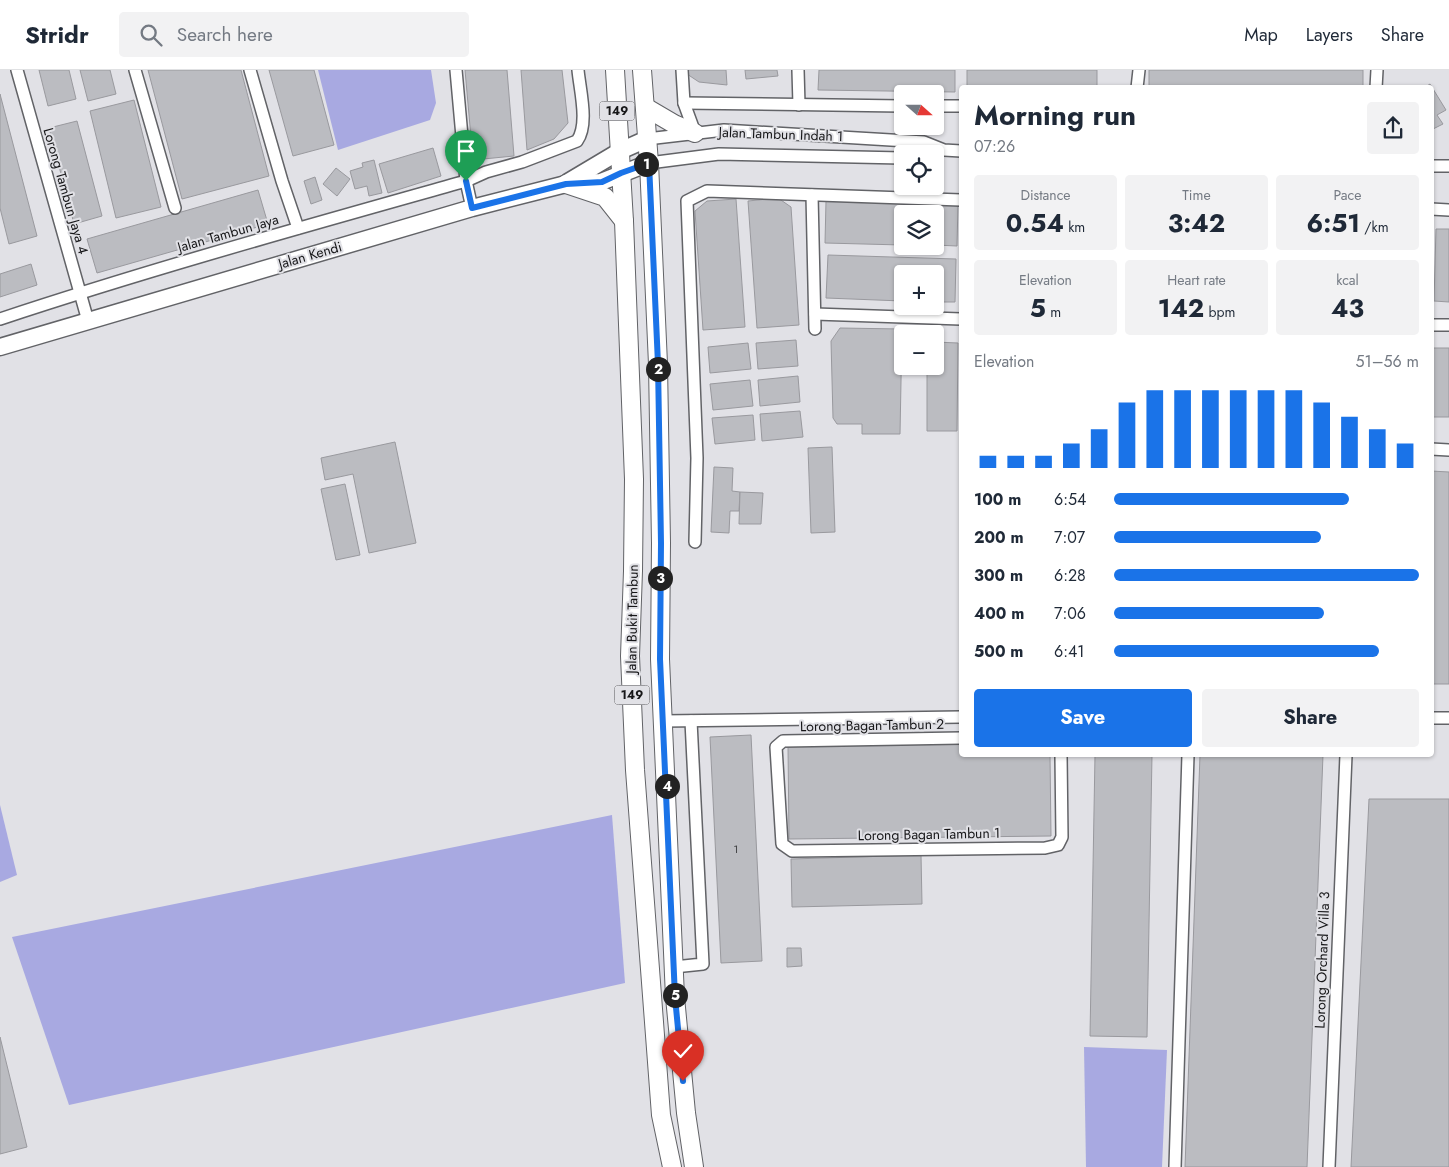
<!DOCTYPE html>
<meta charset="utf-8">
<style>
body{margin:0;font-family:Jost,sans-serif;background:#f2f2f3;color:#1f2937;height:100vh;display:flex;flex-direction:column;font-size:19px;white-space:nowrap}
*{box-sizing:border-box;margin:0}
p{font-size:16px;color:#747a83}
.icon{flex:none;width:28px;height:28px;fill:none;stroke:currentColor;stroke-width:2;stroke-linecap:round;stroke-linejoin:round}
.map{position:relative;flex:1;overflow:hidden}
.sheet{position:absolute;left:959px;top:15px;width:475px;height:672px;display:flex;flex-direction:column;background:#fff;border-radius:5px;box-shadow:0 1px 4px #0004}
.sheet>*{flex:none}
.needle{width:32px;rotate:111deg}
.controls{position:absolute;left:894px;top:15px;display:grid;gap:10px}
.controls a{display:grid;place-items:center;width:50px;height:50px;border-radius:5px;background:#fff;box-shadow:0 1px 4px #0004;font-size:25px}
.pin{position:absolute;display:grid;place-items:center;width:42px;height:42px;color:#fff;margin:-51px -21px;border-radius:50% 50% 50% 0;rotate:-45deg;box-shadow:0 0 5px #0007}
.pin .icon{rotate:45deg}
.km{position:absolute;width:25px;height:25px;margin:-12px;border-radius:50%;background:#222;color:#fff;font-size:14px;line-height:25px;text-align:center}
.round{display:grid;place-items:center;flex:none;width:52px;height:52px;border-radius:5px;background:#f2f2f3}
.head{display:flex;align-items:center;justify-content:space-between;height:85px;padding:0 15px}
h1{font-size:28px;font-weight:700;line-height:38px}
.stats{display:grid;grid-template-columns:repeat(3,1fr);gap:8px;height:85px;padding:5px 15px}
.stats div{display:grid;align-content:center;border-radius:5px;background:#f2f2f3;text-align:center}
.stats b{font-size:25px;font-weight:700}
.stats small{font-size:14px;font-weight:400}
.stats p{font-size:14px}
.chart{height:140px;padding:10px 15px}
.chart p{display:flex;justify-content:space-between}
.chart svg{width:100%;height:90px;margin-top:5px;stroke:#1a73e8;stroke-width:6}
.cta{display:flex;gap:10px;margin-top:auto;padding:10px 15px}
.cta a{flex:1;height:58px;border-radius:5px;background:#1a73e8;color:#fff;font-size:20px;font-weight:700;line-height:58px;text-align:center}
.cta a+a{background:#f2f2f3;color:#1f2937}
ul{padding:0 15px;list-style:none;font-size:16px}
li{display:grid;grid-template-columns:80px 60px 1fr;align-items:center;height:38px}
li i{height:12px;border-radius:6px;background:#1a73e8}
header{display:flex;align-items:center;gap:30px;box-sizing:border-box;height:70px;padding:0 25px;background:#fff;border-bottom:1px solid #e0e1e3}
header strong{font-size:24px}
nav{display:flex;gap:28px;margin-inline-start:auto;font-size:18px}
.search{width:350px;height:45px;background:#f2f2f3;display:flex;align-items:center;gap:12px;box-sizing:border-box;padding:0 18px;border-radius:5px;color:#747a83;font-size:19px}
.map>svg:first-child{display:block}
.green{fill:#a8a9e1}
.building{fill:#bbbcc1;stroke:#99999e}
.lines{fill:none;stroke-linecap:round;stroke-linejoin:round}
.street-casing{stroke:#626367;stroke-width:14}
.secondary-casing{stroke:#626367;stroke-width:19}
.primary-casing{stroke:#626367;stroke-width:20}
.street{stroke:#fff;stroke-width:11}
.secondary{stroke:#fff;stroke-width:16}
.primary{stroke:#fff;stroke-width:18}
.route-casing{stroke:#fff;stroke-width:10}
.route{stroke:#1a73e8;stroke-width:6}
.labels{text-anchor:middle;stroke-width:4;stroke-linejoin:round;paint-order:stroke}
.number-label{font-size:11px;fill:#3f4042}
.shield{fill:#e1e1e6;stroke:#535356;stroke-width:1}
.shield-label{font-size:12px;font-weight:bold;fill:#161618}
.street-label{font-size:14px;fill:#161618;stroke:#e1e1e6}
</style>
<header>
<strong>Stridr</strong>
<div class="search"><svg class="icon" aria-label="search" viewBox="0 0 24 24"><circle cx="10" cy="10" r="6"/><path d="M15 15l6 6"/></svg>Search here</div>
<nav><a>Map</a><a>Layers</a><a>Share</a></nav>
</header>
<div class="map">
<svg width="1449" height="1097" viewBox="0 0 1449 1097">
<rect width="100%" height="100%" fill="#e1e1e6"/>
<g class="green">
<polygon points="318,0 431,0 436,33 430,50 338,80"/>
<polygon points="0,735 17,805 0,812"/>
<polygon points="612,745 625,913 69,1035 12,867"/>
<polygon points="1084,977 1167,980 1162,1097 1086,1097"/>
</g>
<g class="building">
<polygon points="39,0 69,0 76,29 48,36"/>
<polygon points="80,0 110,0 116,24 88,31"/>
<polygon points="148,0 241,0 269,106 182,129"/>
<polygon points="269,0 314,0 334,75 293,86"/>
<polygon points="465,0 507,0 514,86 473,90"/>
<polygon points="521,0 562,0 568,53 554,69 527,80"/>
<polygon points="687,0 726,0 727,15 699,12 687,4"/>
<polygon points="745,0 777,0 778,6 746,9"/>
<polygon points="819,0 955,0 955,22 818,20"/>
<rect x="967" y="0" width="130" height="18"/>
<rect x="1149" y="0" width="214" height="18"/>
<polygon points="1430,14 1446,40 1437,45 1443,54 1433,59 1431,56 1431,18 1424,18"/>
<polygon points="0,24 37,166 9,174 0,138"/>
<polygon points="134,30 161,137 116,148 90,41"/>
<polygon points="77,51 102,146 74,154 49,58"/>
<polygon points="433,78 441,106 388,123 379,94"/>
<polygon points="374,90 382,123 369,126 367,116 355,119 350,101 363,97 362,93"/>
<polygon points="336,98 350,109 337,126 323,114"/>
<polygon points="315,107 322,130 311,134 304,111"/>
<polygon points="258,120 268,154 97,203 87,169"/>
<polygon points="778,128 791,137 799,255 757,258 748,131"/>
<polygon points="736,129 745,257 703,260 695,141 707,131"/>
<polygon points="826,131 958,134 957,176 935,175 935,144 902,144 902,175 825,173"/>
<polygon points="1436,159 1449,159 1449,232 1434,231"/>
<polygon points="828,185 956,189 955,232 935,232 935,204 902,204 902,231 826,228"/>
<polygon points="31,194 37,215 0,227 0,204"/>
<polygon points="840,258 902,259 900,364 862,364 862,354 837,354 833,348 831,271"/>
<polygon points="796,270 798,296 758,299 756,273"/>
<polygon points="935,272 958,273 957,361 927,361 927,296 935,296"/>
<polygon points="748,273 751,299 710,303 708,277"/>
<rect x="1431" y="278" width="18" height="69"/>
<polygon points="798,306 800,332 760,336 758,310"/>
<polygon points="750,310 753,336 713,340 710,314"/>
<polygon points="800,341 803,367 762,371 760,344"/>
<polygon points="753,345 755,370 715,374 712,348"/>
<polygon points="395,372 416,473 369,483 353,404 325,410 321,388"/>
<polygon points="832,377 835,462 811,463 808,378"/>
<polygon points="714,397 733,398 732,421 740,422 739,441 730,441 729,463 711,462"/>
<polygon points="1431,401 1449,402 1449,614 1431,614"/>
<polygon points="345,414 360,485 336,490 321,419"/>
<polygon points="740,422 763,423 761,454 739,454"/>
<polygon points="751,665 762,891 721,893 710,667"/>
<polygon points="961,674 961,685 1050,685 1051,766 789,769 788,676"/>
<polygon points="1095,685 1152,685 1147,967 1090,966"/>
<polygon points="1200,685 1323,685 1307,1097 1185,1097"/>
<polygon points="1369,729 1449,729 1449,1097 1351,1097"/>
<polygon points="921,785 922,834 792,837 791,789"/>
<polygon points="787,878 801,878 802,896 787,897"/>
<polygon points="0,967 27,1077 0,1084"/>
</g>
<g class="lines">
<defs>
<g id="street">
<polyline points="17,0 88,251"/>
<polyline points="135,0 175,138"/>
<polyline points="250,0 282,111 298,158"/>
<polyline points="456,0 466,111 472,138"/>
<polyline points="682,0 684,33 695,63"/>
<polyline points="798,0 799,35"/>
<polyline points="1137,18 1139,0"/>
<polyline points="1376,18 1377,0"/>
<polyline points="684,33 902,36"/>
<polyline points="935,36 961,36"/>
<polyline points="647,69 724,60 924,72 944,80 961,81"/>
<polyline points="649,93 719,84 902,88"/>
<polyline points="1431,96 1449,96"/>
<polyline points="812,125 815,259"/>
<polyline points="1431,139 1449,140"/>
<polyline points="815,244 961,249"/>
<path d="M0,249C154,198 310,155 466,111L486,102L522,92L577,71C589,54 580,21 578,0"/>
<polyline points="1431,255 1449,255"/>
<polyline points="1431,379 1449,380"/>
<polyline points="695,472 697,388 687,131 707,121 961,130"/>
<polyline points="1431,648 1449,648"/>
<polyline points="663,651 961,647"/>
<polyline points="961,668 783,671 776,677 782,774 792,781 1045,778 1058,775 1062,767 1061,685"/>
<polyline points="674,897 703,894 691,651"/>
<polyline points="1175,1097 1188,685"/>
<polyline points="1329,1097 1346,685"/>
</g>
<g id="secondary">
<polyline points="568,112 620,81 647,69"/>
<polyline points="0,277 472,138 566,114 601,112 649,93"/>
</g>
<g id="primary">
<polyline points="615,0 624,151 634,409 633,501 630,586 635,700 661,1045 672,1097"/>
<polyline points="642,0 649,93 658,294 661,473 660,589 675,927 686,1043 694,1097"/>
<polyline points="645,37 674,54 695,63"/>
<polyline points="566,114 605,127 624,151"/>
</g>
</defs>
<use href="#street" class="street-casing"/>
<use href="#secondary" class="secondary-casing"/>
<use href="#primary" class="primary-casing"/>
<use href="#street" class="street"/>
<use href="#secondary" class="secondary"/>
<use href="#primary" class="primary"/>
</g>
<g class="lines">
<defs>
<polyline id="route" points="466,111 472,138 566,114 602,112 621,103 649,93 658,294 661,473 660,589 675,927 683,1011"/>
</defs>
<use href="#route" class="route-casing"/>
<use href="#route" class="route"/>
</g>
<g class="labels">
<g class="number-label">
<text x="736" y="783">1</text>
</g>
<g class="shield">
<rect x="599.5" y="31.5" width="35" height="19" rx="4"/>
<rect x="614.5" y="615.5" width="35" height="19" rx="4"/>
</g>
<g class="shield-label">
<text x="617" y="45">149</text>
<text x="632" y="629">149</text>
</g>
<g class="street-label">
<text transform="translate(781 64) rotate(2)" y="5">Jalan Tambun Indah 1</text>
<text transform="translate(66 121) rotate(74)" y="5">Lorong Tambun Jaya 4</text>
<text transform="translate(228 163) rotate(-16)" y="5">Jalan Tambun Jaya</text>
<text transform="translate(310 185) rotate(-16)" y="5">Jalan Kendi</text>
<text transform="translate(632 549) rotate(-89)" y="5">Jalan Bukit Tambun</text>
<text transform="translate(872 655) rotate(-1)" y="5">Lorong Bagan Tambun 2</text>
<text transform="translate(929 764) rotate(-1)" y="5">Lorong Bagan Tambun 1</text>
<text transform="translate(1322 890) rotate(-88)" y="5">Lorong Orchard Villa 3</text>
</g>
</g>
</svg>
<div class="controls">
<a><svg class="needle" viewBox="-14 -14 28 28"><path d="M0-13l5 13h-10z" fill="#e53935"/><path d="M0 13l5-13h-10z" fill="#747a83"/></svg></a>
<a><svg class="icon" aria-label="locate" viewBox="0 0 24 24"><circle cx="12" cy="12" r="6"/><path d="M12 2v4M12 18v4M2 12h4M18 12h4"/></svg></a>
<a><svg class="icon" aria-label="layers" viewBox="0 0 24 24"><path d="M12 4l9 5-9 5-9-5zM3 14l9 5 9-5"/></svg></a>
<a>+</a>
<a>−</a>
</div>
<div class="pin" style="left:466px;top:111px;background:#1e9e55"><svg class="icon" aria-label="arrive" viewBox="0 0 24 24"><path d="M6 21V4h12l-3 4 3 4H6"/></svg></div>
<div class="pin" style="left:683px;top:1011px;background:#d93025"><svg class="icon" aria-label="check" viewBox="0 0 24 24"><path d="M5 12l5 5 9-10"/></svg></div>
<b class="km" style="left:646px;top:94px">1</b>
<b class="km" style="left:658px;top:299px">2</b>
<b class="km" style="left:660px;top:508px">3</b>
<b class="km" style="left:667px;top:716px">4</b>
<b class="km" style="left:675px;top:925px">5</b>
<section class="sheet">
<div class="head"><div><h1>Morning run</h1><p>07:26</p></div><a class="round"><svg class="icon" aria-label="share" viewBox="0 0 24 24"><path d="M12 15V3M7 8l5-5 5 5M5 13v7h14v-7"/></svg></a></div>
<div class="stats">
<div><p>Distance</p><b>0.54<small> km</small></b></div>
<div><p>Time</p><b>3:42</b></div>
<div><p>Pace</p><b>6:51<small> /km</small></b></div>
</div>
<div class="stats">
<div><p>Elevation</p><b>5<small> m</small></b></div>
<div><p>Heart rate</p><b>142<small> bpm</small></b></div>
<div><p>kcal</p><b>43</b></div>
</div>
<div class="chart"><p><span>Elevation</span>51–56 m</p>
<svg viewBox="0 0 160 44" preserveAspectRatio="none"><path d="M5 44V38M15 44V38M25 44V38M35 44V32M45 44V25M55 44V12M65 44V6M75 44V6M85 44V6M95 44V6M105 44V6M115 44V6M125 44V12M135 44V19M145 44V25M155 44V32"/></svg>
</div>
<ul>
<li><b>100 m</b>6:54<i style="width:77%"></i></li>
<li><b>200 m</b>7:07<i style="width:68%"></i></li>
<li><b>300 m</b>6:28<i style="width:100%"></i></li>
<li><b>400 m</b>7:06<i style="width:69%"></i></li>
<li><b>500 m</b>6:41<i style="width:87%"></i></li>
</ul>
<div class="cta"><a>Save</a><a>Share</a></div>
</section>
</div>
